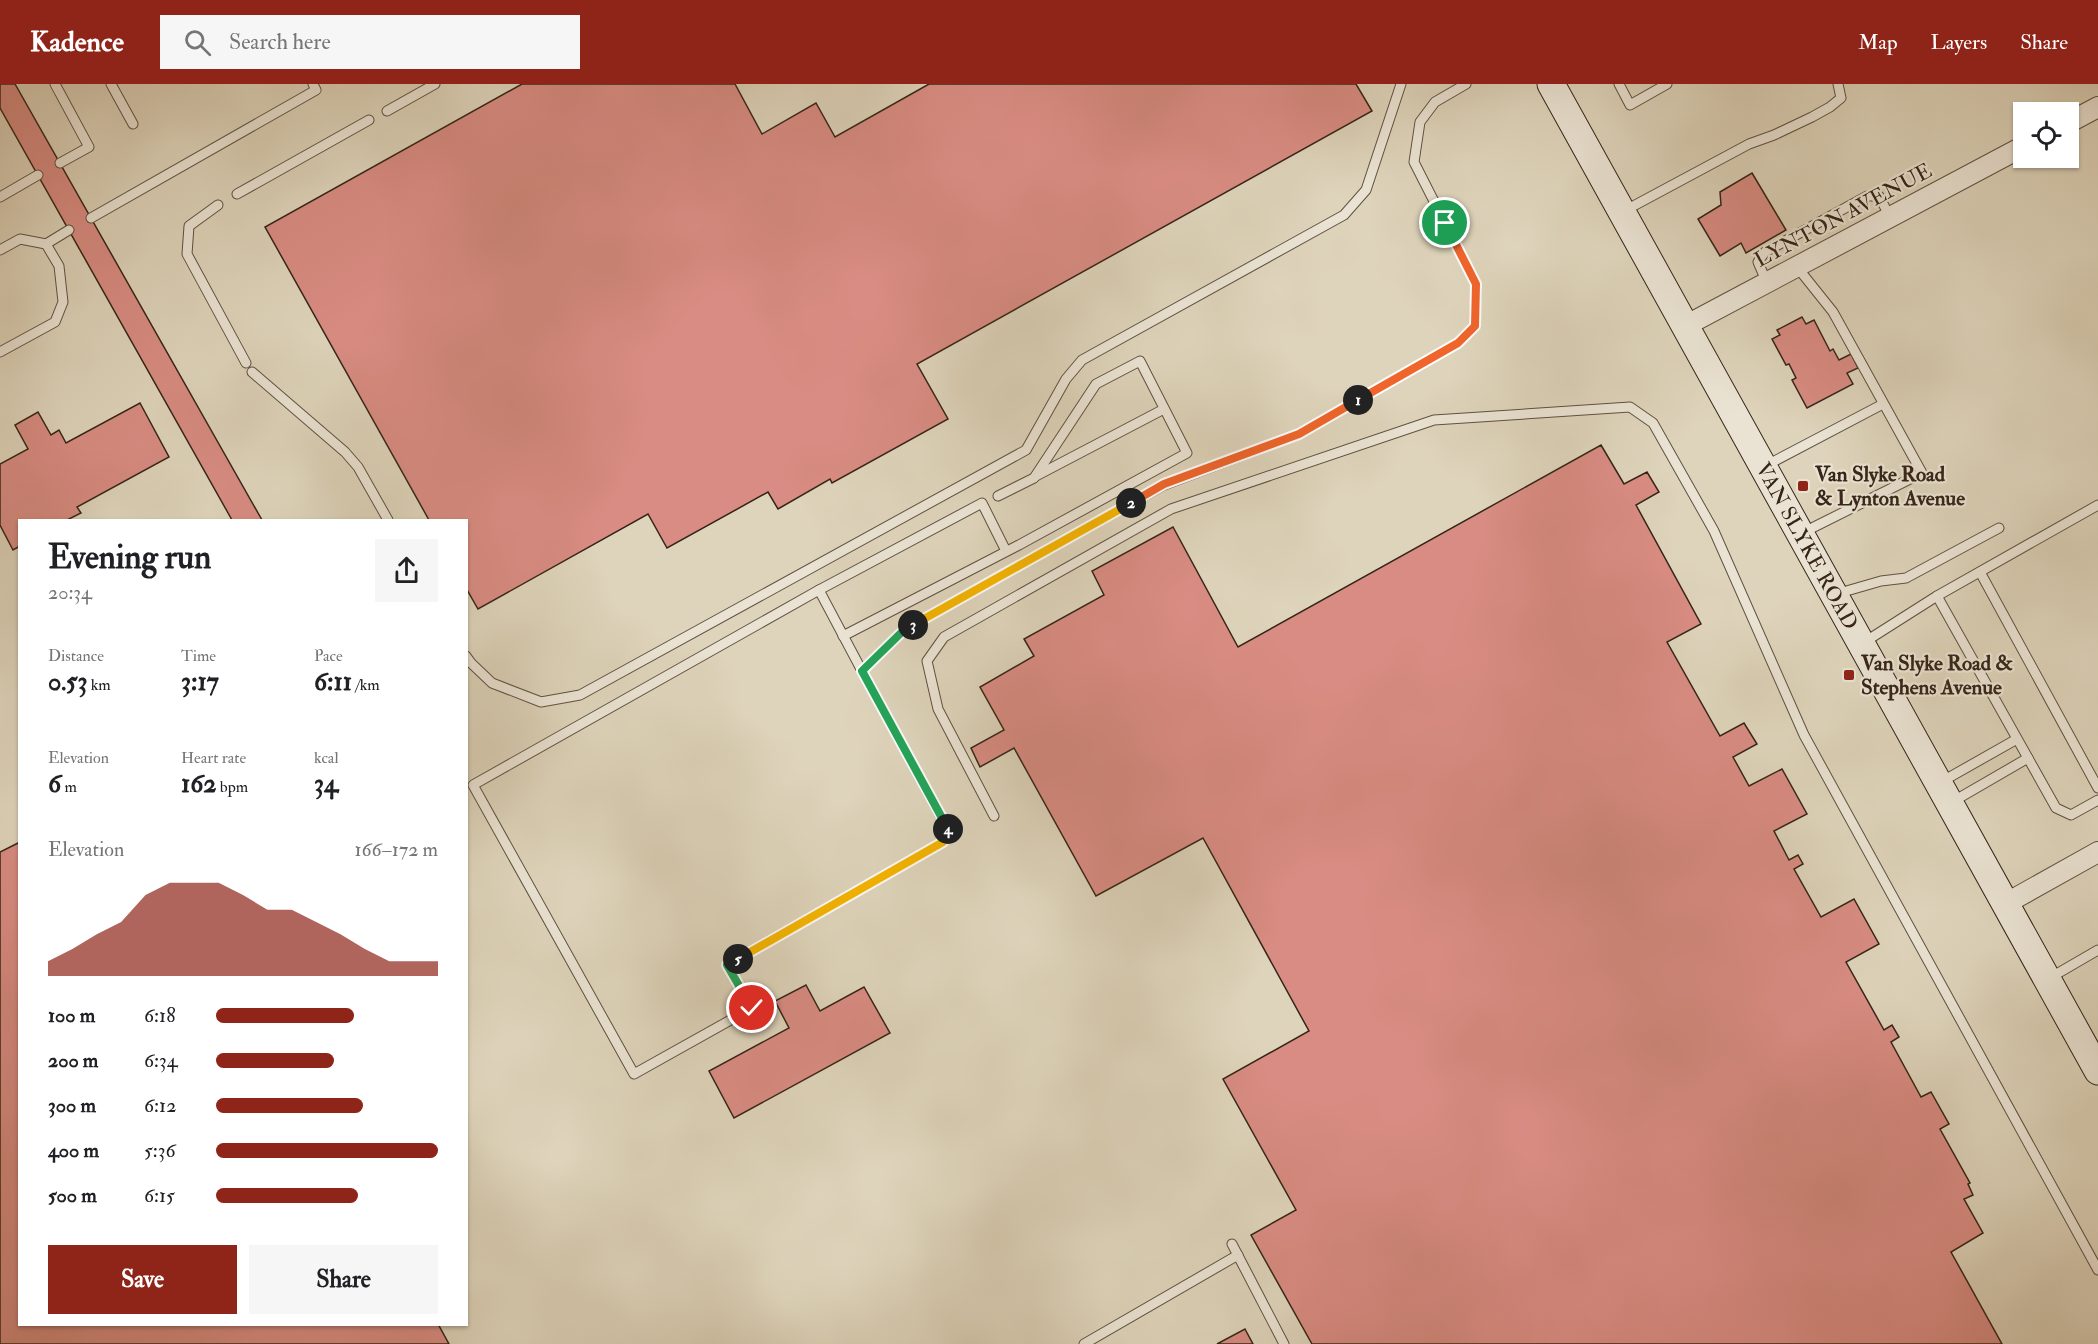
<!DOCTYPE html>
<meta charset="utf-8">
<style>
body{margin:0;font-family:"IM FELL Double Pica",serif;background:#f6f6f6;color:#202124;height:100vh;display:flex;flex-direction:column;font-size:22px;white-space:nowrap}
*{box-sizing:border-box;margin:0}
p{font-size:20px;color:#757577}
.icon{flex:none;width:33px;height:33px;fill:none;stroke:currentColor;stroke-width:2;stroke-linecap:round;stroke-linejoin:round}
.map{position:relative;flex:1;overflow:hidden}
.details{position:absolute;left:18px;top:435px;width:450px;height:807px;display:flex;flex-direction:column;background:#fff;border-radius:0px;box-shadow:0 2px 4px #0004}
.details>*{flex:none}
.fabs{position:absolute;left:2013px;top:18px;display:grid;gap:12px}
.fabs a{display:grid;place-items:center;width:66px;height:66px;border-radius:0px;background:#fff;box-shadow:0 2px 4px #0004;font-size:30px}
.pin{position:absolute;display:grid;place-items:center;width:51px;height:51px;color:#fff;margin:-26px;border:3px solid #fff;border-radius:50%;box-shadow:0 2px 6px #0007}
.km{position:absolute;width:30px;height:30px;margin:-15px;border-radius:50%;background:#222;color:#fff;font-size:16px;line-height:30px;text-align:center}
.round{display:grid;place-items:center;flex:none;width:63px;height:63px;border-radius:0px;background:#f6f6f6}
.overview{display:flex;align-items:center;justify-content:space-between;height:102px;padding:0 30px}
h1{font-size:33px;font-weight:700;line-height:45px}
.figures{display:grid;grid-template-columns:repeat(3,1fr);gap:9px;height:102px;padding:6px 30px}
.figures div{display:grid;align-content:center}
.figures b{font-size:26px;font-weight:700}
.figures small{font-size:16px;font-weight:400}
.figures p{font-size:16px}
.chart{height:168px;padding:12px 30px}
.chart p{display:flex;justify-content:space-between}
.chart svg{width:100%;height:108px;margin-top:6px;fill:#8f2418;opacity:.7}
.action{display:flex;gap:12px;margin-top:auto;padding:12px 30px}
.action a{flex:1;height:69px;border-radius:0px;background:#8f2418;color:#fff;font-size:24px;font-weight:700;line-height:69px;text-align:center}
.action a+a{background:#f6f6f6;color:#202124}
ul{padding:0 30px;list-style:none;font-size:20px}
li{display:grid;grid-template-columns:96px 72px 1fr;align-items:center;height:45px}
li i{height:15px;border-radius:8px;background:#8f2418}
header{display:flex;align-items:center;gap:36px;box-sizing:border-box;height:84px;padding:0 30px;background:#8f2418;color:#fff}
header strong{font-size:28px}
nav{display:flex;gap:33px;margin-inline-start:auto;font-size:21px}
.search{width:420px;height:54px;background:#f6f6f6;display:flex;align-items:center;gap:15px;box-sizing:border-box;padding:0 21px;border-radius:0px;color:#757577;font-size:22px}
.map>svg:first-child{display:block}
.building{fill:#d98c83;stroke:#352518;stroke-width:1.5}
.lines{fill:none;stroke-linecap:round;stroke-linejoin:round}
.lane-casing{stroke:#5f5141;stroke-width:11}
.street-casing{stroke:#5f5141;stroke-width:22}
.secondary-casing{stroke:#352518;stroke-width:29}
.lane{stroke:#eae3d3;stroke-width:9}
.street{stroke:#eae3d3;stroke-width:20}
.secondary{stroke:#eae3d3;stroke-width:27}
.split-1-casing{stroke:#fff;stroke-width:12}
.split-2-casing{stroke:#fff;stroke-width:12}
.split-3-casing{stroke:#fff;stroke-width:12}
.split-4-casing{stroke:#fff;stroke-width:12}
.split-5-casing{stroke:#fff;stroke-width:12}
.split-6-casing{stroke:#fff;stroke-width:12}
.split-1{stroke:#f0652b;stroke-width:8}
.split-2{stroke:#f0652b;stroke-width:8}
.split-3{stroke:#f5b400;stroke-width:8}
.split-4{stroke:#22a559;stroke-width:8}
.split-5{stroke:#f5b400;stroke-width:8}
.split-6{stroke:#22a559;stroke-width:8}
.poi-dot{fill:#8f2418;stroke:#eae3d3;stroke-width:2}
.labels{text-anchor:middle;stroke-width:4.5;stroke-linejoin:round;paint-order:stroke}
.street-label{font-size:21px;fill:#352518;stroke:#eae3d3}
.poi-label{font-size:21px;font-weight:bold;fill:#352518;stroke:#eae3d3;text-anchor:start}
</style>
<header>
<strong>Kadence</strong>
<div class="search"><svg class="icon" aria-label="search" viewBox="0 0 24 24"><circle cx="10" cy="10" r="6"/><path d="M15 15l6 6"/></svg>Search here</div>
<nav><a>Map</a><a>Layers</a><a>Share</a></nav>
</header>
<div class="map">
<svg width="2098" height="1260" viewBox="0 0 2098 1260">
<rect width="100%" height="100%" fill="#ded4bb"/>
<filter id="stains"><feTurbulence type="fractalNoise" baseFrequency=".00333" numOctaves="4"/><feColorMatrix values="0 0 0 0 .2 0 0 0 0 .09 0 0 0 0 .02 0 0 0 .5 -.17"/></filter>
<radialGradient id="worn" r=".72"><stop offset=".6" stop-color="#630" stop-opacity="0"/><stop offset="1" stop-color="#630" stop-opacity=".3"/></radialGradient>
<g class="building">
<polygon points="0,0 15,0 262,436 232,436 0,24"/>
<polygon points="522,0 735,0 762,50 816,19 835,53 929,0 1356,0 1372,27 917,280 948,335 832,399 830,395 778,425 768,408 667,464 648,430 478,525 466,504 466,436 429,436 265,143"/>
<polygon points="1752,89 1786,146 1746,169 1741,159 1720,172 1698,135 1721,121 1720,108"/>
<polygon points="1802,233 1806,240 1814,236 1830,267 1833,265 1839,276 1851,270 1858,284 1847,289 1853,300 1807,324 1792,296 1796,294 1789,280 1786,281 1772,255 1780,251 1777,246"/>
<polygon points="140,319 169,373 77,423 81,429 67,436 20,436 20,462 13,466 0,441 0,380 28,365 15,341 38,328 51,351 59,346 66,359"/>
<polygon points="1601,361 1624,400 1647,388 1659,408 1636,421 1701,540 1667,558 1720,652 1744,639 1757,660 1733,673 1749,702 1782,685 1807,730 1774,747 1789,776 1798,771 1803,780 1794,785 1821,833 1854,815 1879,860 1846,878 1884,946 1892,941 1899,953 1891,958 1921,1013 1931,1008 1949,1040 1940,1045 1970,1099 1968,1100 1973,1111 1964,1115 1983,1149 1951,1168 2002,1260 1312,1260 1251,1151 1296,1126 1223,995 1309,947 1203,754 1096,812 1014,664 980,683 971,664 1004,646 980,603 1034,572 1024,555 1104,511 1092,487 1173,443 1238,563"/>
<polygon points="20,758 20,1240 438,1240 449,1260 0,1260 0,768"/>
<polygon points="806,901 820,927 864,903 890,949 734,1034 709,987 789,944 775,917"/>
<polygon points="1245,1245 1253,1260 1217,1260"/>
</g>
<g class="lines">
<defs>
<g id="lane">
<polyline points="55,0 89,63 60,79"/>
<polyline points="111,0 133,40"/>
<polyline points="1619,0 1630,21 1667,0"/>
<polyline points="387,27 435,0"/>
<polyline points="237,110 369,36"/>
<polyline points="0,113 38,91"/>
<polyline points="218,121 189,142 187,170 246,279"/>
<polyline points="1624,127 1749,60 1774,51 1812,33 1830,23 1841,14 1838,0"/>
<polyline points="91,134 316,6 313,0"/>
<polyline points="0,166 20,155 46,160 69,146"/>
<polyline points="1797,183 1833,228 1922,389 1802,449"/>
<polyline points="1767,199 1758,178 1765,168 1867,112 1879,112 1890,133"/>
<polyline points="0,268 55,238 63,218 59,182 46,160"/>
<polyline points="252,288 345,368 358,383 388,436"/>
<polyline points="1765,382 1883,320"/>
<polyline points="1036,392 1164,325"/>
<polyline points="1980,488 2098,704"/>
<polyline points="819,506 982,419 1006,467"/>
<polyline points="1836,510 1881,497 1906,494 1999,444"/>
<polyline points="1937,512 2056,724 2071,731 2098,716"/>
<polyline points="843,552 1019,461 1187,369 1140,277 1096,300 1034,394 998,412"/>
<polyline points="1863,559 1937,512 2098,421"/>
<polyline points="466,572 471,579 492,599 541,618 580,611 1026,366 1066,295 1082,276 1344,131 1366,106 1401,0"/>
<polyline points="862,587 819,506 473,701 634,990 752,924 727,881 943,758 948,746 862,587 905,545 1164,401 1299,350 1458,259 1475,242 1476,200 1414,78 1420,38 1435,18 1466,0"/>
<polyline points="1941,698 2017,655"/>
<polyline points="1952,718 2028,674"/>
<polyline points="994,732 938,625 927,577 944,553 1171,425 1434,336 1630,323 1653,339 1714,447 1804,651 2098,1186"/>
<polyline points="2048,895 2098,866"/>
<polyline points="1232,1160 1284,1260"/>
<polyline points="1084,1260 1238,1171"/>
</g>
<g id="street">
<polyline points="2068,39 2098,23"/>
<polyline points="1685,242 2024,62"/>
<polyline points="2005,820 2098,768"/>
</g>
<polyline id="secondary" points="1551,0 2098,987"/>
</defs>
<use href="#lane" class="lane-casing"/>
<use href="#street" class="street-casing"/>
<use href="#secondary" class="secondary-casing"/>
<use href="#lane" class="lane"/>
<use href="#street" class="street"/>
<use href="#secondary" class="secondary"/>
</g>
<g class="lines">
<defs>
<polyline id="split-1" points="1358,316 1458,259 1475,242 1476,200 1445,139"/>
<polyline id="split-2" points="1131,419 1164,400 1299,350 1358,316"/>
<polyline id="split-3" points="913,541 1131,419"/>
<polyline id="split-4" points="913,541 905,545 862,587 948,745"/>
<polyline id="split-5" points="738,875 943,758 948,745"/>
<polyline id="split-6" points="738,875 727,881 752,924"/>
</defs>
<use href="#split-1" class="split-1-casing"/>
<use href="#split-2" class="split-2-casing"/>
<use href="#split-3" class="split-3-casing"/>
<use href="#split-4" class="split-4-casing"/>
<use href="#split-5" class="split-5-casing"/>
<use href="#split-6" class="split-6-casing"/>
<use href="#split-1" class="split-1"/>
<use href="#split-2" class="split-2"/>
<use href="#split-3" class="split-3"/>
<use href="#split-4" class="split-4"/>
<use href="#split-5" class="split-5"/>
<use href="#split-6" class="split-6"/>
</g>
<g class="poi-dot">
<rect x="1797" y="396" width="12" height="12" rx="3"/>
<rect x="1843" y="585" width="12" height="12" rx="3"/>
</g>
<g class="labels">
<g class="street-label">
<text transform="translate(1843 131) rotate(-28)" y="7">LYNTON AVENUE</text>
<text transform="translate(1807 462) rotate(61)" y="7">VAN SLYKE ROAD</text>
</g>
<g class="poi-label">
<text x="1815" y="397">Van Slyke Road<tspan x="1815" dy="24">&amp; Lynton Avenue</tspan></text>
<text x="1861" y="586">Van Slyke Road &amp;<tspan x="1861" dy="24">Stephens Avenue</tspan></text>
</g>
</g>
<rect width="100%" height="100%" filter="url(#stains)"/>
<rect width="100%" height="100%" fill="url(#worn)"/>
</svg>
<div class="fabs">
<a><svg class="icon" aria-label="locate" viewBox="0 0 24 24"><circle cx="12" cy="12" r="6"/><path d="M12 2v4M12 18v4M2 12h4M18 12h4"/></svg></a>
</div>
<div class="pin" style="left:1445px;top:139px;background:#1e9e55"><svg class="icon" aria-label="arrive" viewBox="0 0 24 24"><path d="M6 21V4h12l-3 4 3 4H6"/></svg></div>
<div class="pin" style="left:752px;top:924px;background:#d93025"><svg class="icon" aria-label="check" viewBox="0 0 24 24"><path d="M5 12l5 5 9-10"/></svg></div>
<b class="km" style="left:1358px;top:316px">1</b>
<b class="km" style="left:1131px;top:419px">2</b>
<b class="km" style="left:913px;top:541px">3</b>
<b class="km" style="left:948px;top:745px">4</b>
<b class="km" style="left:738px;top:875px">5</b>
<section class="details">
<div class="overview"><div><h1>Evening run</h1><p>20:34</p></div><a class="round"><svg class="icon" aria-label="share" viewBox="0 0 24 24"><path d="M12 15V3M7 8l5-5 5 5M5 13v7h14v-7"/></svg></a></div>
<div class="figures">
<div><p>Distance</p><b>0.53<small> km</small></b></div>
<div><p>Time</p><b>3:17</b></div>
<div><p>Pace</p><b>6:11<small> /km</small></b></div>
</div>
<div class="figures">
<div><p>Elevation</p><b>6<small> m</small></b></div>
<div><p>Heart rate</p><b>162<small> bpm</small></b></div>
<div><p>kcal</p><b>34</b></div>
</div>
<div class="chart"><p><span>Elevation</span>166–172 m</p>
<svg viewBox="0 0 160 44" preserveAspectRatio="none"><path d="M0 44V38L10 33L20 27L30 22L40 11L50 6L60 6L70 6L80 11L90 17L100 17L110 22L120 27L130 33L140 38L150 38L160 38V44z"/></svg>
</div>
<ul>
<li><b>100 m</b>6:18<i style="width:62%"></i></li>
<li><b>200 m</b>6:34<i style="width:53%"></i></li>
<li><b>300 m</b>6:12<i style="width:66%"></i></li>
<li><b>400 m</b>5:36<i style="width:100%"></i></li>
<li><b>500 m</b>6:15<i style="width:64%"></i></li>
</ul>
<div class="action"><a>Save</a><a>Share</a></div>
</section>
</div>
